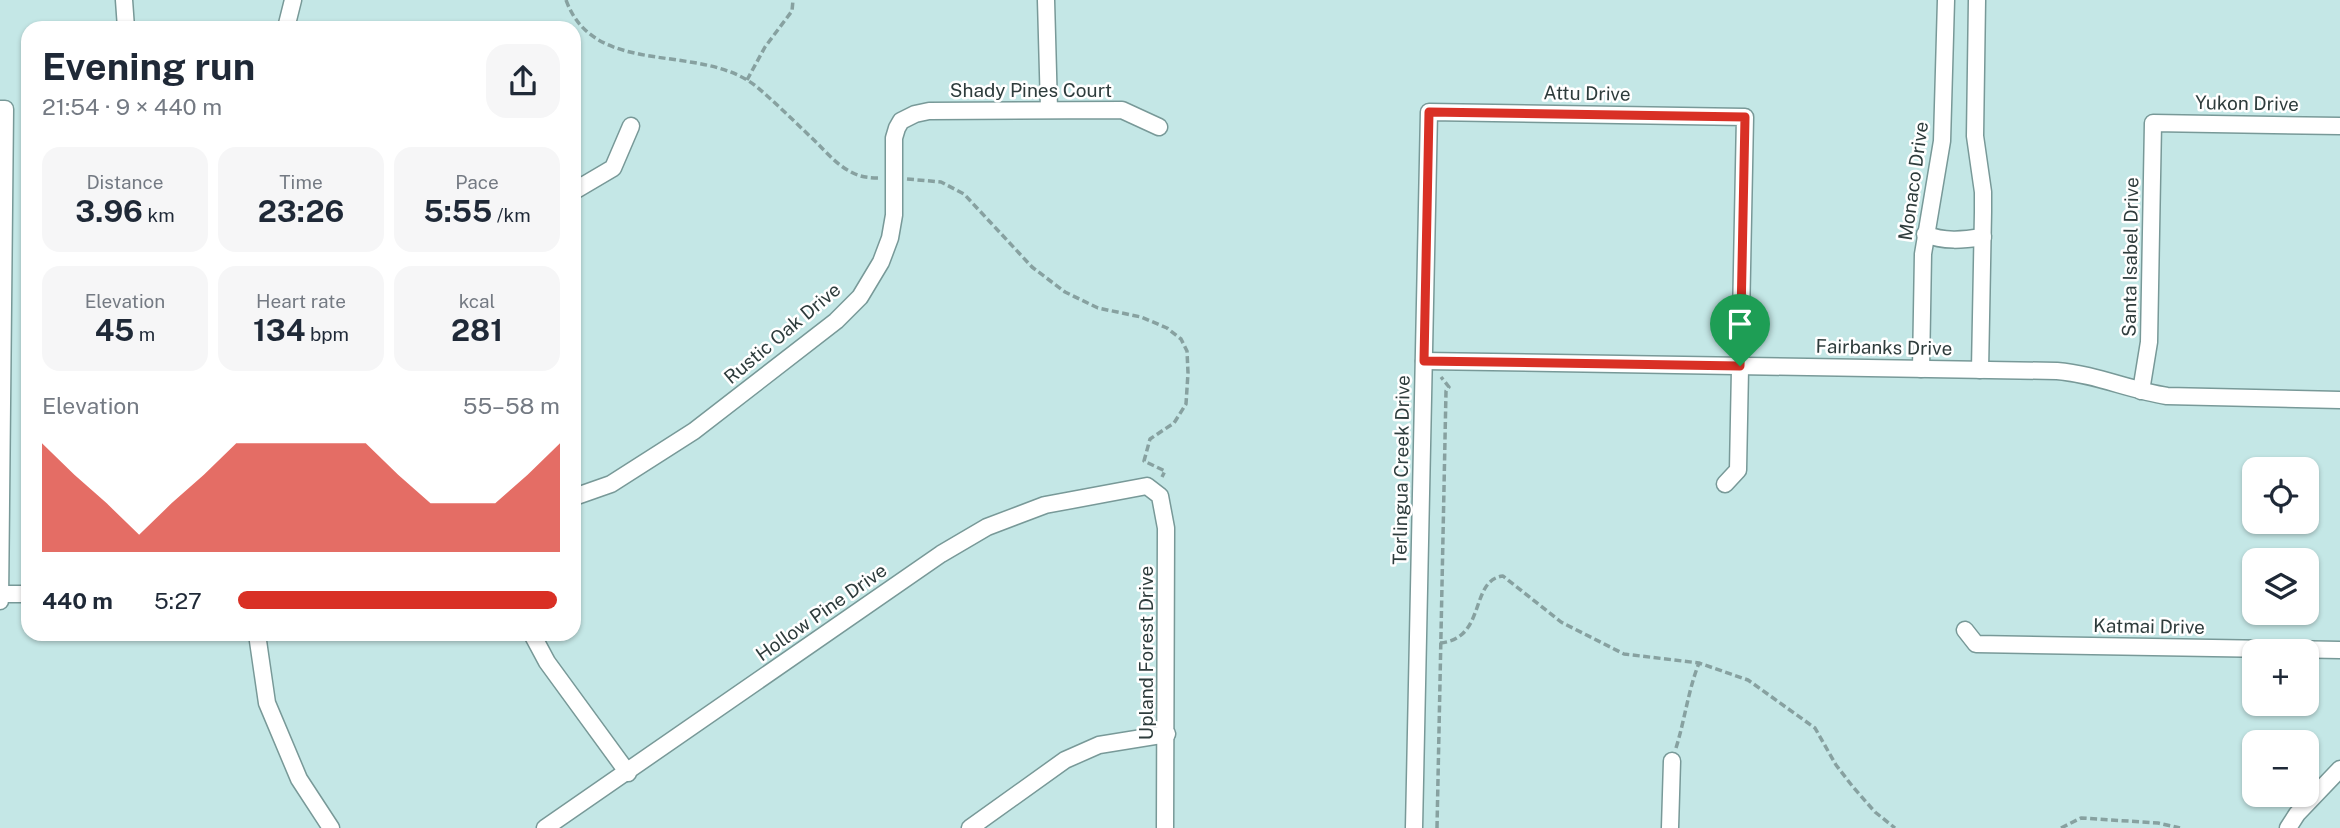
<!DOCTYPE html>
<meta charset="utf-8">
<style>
body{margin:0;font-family:"Public Sans",sans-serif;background:#f6f6f7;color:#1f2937;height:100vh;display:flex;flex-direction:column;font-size:26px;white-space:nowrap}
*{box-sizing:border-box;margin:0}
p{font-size:23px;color:#747a83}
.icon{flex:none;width:38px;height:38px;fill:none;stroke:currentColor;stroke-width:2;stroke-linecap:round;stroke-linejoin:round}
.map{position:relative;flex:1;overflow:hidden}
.side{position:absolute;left:21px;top:21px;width:560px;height:620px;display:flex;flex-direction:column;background:#fff;border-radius:21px;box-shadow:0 2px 5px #0004}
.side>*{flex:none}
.tools{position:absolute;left:2242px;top:457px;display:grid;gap:14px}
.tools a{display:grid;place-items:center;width:77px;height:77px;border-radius:14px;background:#fff;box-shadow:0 2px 5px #0004;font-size:35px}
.pin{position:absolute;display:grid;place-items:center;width:60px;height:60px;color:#fff;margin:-72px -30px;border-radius:50% 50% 50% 0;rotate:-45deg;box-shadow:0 0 7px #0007}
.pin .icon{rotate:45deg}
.round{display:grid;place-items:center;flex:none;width:74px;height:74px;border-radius:21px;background:#f6f6f7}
.headline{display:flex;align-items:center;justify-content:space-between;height:119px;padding:0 21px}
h1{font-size:38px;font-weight:700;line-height:52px}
.metrics{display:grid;grid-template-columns:repeat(3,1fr);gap:10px;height:119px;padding:7px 21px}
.metrics div{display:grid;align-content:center;border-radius:18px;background:#f6f6f7;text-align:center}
.metrics b{font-size:30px;font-weight:700}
.metrics small{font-size:19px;font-weight:400}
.metrics p{font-size:19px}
.chart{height:196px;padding:14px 21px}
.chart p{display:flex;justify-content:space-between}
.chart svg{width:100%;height:126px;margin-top:7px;fill:#d93025;opacity:.7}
ul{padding:0 21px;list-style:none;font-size:23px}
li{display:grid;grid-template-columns:112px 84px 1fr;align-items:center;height:52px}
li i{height:18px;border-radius:9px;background:#d93025}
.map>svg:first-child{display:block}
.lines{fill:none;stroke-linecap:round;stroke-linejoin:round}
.minor-casing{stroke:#789998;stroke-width:19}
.path{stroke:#87a1a0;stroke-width:3.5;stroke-dasharray:7 3.5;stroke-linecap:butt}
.minor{stroke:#fff;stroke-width:16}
.route-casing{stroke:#fff;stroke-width:14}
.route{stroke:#d93025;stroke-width:9}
.labels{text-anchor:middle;stroke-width:5;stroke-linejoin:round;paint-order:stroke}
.street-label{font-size:19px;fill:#2e3c3c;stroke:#fff}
</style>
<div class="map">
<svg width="2340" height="828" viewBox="0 0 2340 828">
<rect width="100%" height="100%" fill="#c4e7e6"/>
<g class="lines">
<defs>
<g id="minor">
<polyline points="124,0 126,28"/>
<polyline points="1046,0 1049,109"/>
<polyline points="1977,0 1975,136 1983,192 1983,212 1980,370"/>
<polyline points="286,28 293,0"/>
<polyline points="0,109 5,109 0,601"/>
<polyline points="574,191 613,168 631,126"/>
<path d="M1925,234C1944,242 1963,240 1983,237"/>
<path d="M1424,361L2057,371C2095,374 2129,390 2167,396L2340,400"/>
<polyline points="1921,369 1923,254 1942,141 1946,0"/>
<polyline points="2141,391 2149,342 2153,123 2340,126"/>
<polyline points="574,497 611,484 694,431 836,321 860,297 881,262 890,238 894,215 894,138 897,128 901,121 915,114 929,111 1122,110 1159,127"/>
<polyline points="0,594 28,594"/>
<polyline points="1965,630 1976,644 2340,650"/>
<polyline points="257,634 267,703 299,779 331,828"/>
<polyline points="532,634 547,662 628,773"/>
<polyline points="545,828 941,554 987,527 1045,505 1147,486 1160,496 1166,528 1165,828"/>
<polyline points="970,828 1065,760 1099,745 1167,734"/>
<polyline points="1414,828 1429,112 1745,117 1738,470 1725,484"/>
<polyline points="1670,828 1672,761"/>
<polyline points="2288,828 2297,814 2340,769"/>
</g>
</defs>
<use href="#minor" class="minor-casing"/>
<g class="path">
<path d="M566,0C595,80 701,41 757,87C777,104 797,124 816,142C827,153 838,166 853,173C861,177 869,178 879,178"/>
<polyline points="747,80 765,47 792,11 793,0"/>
<polyline points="907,179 941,182 964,194 1032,267 1065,292 1098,308 1141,317 1167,328 1181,339 1187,351 1188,373 1186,404 1174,423 1150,439 1144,461 1165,471 1162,477"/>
<path d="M1440,643C1487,639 1469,580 1503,576L1561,622L1624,654L1699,663L1748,680L1815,728L1836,765L1853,787L1875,812L1895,828"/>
<path d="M1676,748C1685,719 1688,691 1699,663"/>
<polyline points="1437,828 1446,391 1449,387 1441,377"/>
<polyline points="2061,828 2081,818 2158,823 2180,828"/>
</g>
<use href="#minor" class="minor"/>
</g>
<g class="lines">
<defs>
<polygon id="route" points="1429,112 1745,117 1740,366 1424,361"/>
</defs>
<use href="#route" class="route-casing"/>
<use href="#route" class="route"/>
</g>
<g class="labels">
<g class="street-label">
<text x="1031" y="97">Shady Pines Court</text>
<text transform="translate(1587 93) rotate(1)" y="7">Attu Drive</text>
<text transform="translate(2247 103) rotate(1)" y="7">Yukon Drive</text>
<text transform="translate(1913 181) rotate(-82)" y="7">Monaco Drive</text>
<text transform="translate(2130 257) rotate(-89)" y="7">Santa Isabel Drive</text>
<text transform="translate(782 333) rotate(-40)" y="7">Rustic Oak Drive</text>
<text transform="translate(1884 347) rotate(1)" y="7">Fairbanks Drive</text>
<text transform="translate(1401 470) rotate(-89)" y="7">Terlingua Creek Drive</text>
<text transform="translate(821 612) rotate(-35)" y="7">Hollow Pine Drive</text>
<text transform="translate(2149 626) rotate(1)" y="7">Katmai Drive</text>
<text transform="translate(1146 653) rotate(-90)" y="7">Upland Forest Drive</text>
</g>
</g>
</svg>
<div class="tools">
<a><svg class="icon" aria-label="locate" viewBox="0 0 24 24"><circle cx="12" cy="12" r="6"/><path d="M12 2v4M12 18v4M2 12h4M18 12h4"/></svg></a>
<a><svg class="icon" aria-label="layers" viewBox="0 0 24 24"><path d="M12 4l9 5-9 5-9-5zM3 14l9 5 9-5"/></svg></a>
<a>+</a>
<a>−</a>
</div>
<div class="pin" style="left:1740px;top:366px;background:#1e9e55"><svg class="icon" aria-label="arrive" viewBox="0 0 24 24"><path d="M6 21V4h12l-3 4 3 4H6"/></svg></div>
<section class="side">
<div class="headline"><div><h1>Evening run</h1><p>21:54 · 9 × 440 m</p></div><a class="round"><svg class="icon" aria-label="share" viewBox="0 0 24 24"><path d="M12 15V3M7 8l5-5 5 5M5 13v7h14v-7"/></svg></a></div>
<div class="metrics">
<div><p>Distance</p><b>3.96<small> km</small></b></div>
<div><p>Time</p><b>23:26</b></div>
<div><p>Pace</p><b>5:55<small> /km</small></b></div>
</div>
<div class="metrics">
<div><p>Elevation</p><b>45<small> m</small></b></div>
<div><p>Heart rate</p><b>134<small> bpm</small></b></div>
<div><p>kcal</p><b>281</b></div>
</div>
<div class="chart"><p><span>Elevation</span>55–58 m</p>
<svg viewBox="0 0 160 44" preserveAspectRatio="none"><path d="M0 44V6L10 17L20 27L30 38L40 27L50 17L60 6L70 6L80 6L90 6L100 6L110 17L120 27L130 27L140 27L150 17L160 6V44z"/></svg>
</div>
<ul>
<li><b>440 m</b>5:27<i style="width:99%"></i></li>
</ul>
</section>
</div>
